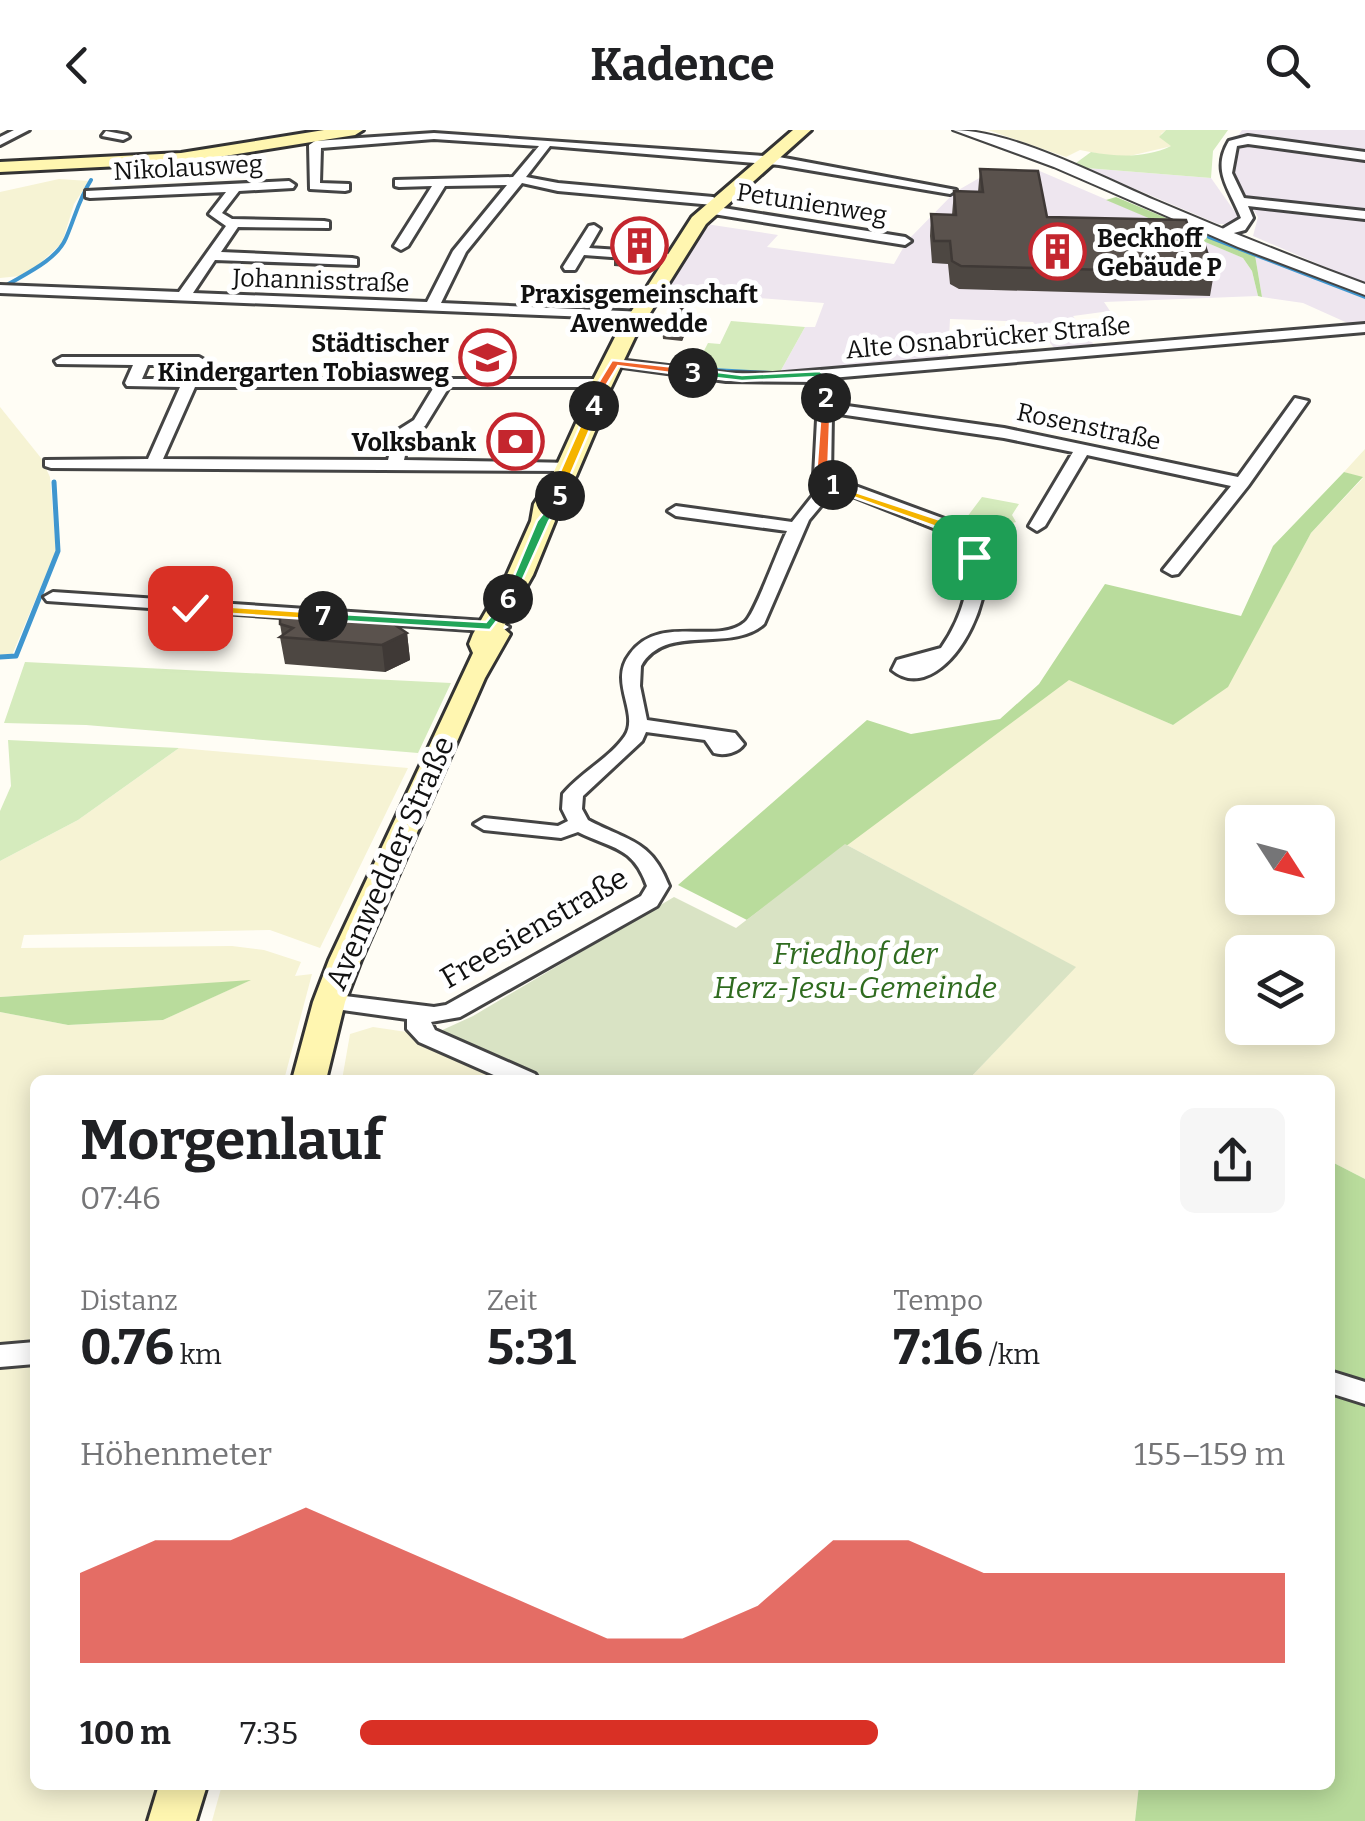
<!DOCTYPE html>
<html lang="de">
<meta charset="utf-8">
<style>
body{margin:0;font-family:Bitter,serif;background:#f6f6f6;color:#202124;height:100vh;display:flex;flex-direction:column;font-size:38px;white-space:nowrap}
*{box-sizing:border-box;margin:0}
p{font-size:32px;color:#757577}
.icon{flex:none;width:55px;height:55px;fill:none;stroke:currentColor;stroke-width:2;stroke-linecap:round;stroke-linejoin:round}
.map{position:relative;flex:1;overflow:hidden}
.panel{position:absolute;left:30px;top:945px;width:1305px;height:715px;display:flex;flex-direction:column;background:#fff;border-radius:15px;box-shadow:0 5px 25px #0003}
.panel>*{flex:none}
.needle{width:65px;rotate:126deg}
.fabs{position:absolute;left:1225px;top:675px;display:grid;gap:20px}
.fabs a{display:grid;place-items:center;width:110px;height:110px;border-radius:15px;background:#fff;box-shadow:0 5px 25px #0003;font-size:50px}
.pin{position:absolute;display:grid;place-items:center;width:85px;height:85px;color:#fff;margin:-42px;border-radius:20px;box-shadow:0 5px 15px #0006}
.km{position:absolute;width:50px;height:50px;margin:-25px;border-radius:50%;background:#222;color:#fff;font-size:28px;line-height:50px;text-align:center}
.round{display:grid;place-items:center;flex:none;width:105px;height:105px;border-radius:15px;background:#f6f6f6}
.headline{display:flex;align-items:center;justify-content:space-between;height:170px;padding:0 50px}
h1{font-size:55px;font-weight:700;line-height:75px}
.stats{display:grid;grid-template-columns:repeat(3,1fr);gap:15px;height:170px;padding:10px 50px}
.stats div{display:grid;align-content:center}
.stats b{font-size:50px;font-weight:700}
.stats small{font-size:28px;font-weight:400}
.stats p{font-size:28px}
.chart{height:280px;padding:20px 50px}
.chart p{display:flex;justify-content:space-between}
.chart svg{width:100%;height:180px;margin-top:10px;fill:#d93025;opacity:.7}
ul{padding:0 50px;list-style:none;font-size:32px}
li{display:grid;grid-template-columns:160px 120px 1fr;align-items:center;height:75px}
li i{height:25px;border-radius:12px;background:#d93025}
header{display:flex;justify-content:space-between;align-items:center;height:130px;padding:0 50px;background:#fff;font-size:45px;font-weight:700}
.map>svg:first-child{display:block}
.industrial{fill:#eee6ef}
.farmland{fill:#f6f3d4;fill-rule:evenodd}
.green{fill:#d5ebbd}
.forest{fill:#b9dc9c}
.cemetery{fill:#d9e3c4}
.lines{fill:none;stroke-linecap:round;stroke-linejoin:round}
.stream-far1{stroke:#3f96cf;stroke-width:4}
.stream{stroke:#3f96cf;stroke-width:5}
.minor-casing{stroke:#444;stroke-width:6}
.tertiary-casing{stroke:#444;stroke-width:4}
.secondary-casing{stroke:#333;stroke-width:6}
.minor{fill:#fff;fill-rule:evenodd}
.tertiary{fill:#fff;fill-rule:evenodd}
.secondary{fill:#fff6b0;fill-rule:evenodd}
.wall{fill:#4d4742}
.shaded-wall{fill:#3f3936}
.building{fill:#5a524d;stroke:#3f3936;stroke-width:2.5}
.split-1{fill:#f5b400;stroke:#fff;stroke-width:2.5}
.split-2{fill:#f0652b;stroke:#fff;stroke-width:2.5}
.split-3{fill:#22a559;stroke:#fff;stroke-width:2.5}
.split-4{fill:#f0652b;stroke:#fff;stroke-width:2.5}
.split-5{fill:#f5b400;stroke:#fff;stroke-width:2.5}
.split-6{fill:#22a559;stroke:#fff;stroke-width:2.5}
.split-7{fill:#22a559;stroke:#fff;stroke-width:2.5}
.split-8{fill:#f5b400;stroke:#fff;stroke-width:2.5}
.labels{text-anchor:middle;stroke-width:10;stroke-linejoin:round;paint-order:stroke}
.far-street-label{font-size:25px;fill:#111;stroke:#fff}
.far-poi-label{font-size:25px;font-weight:bold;fill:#111;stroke:#fff;text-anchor:end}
.street-label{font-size:30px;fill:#111;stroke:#fff}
.park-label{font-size:30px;font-style:italic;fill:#2f6b1f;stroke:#fff}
</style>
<header><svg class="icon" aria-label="back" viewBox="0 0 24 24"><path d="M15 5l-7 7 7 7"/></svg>Kadence<svg class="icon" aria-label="search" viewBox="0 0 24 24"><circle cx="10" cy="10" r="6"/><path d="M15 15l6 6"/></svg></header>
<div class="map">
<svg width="1365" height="1691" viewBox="0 0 1365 1691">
<rect width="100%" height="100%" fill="#fffdf5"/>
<g class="industrial">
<polygon points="1242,0 1365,0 1365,154 1253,106 1258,87 1232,47 1233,32 1245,8 1238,6"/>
<polygon points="1086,38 1211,48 1240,89 1233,94 1218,94"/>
<polygon points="1035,39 1243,128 1252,141 1258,166 1104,172 1110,181 1073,186 1095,216 1055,219 1033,192 950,189 948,228 780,242 805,197 815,197 824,173 665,161 680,129 706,94 778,105 767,117 894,134 907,111 955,62 988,43"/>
<polygon points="1255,125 1365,169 1365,194 1352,195 1303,173 1262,167"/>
</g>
<g class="farmland">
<polygon points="988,0 1166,0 1161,4 1172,16 1121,28 1080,20 1066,27"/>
<polygon points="59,49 89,51 74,74 62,113 35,138 20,146 0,148 0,62"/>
<polygon points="0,277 41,328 50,347 56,421 12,525 0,526"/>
<path d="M1365,319V1049L1330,1031V950H968L1075,837L845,714L1069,549L1173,595L1227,557L1311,403L1363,348L1344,342ZM1242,692H1318V768H1242ZM1242,822H1318V898H1242Z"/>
<polygon points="179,618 408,638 320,818 270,800 24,805 21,818 232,816 264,820 301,832 295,846 312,844 284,950 35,950 35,1211 0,1214 0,882 68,895 163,890 248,851 0,867 0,731 78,690"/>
<polygon points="373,897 407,902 514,950 342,950 350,904"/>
<polygon points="35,1236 35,1655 158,1655 146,1691 0,1691 0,1239"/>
<polygon points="222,1655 1139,1655 1135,1691 212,1691"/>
</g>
<g class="green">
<path d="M1166,0H1228L1213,21L1211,48L1086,38L1076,33L1091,22C1118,27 1146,28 1171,16L1159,7Z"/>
<polygon points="731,191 805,197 780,242 695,238 708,213 720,214"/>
<polygon points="982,367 1019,374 1012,385 1016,392 976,404 966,397 972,389 967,387"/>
<polygon points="25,532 451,553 418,623 86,595 4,593"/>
<polygon points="8,610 179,618 78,690 0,731 0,681 11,656"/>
</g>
<g class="forest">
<polygon points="1116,67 1255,125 1262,167 1258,166 1252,141 1243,128 1106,70"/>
<polygon points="1344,342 1363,347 1311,403 1228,557 1173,595 1069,550 747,790 678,755 867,590 911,604 1000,589 1039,554 1105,454 1241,486 1273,416"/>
<polygon points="251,850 163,890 68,895 0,882 0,867"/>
<polygon points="1330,1031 1365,1049 1365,1255 1330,1244"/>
<polygon points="1330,1260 1365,1270 1365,1691 1135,1691 1139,1655 1330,1655"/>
</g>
<polygon class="cemetery" points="845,714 1076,837 968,950 545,950 438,902 473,886 674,767 736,798"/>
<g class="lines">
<g class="stream-far1">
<polyline points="1209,107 1365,167"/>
<path d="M5,156C25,144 57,130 66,108C75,87 79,69 91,50"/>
<polyline points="695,239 771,243"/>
</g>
<polyline class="stream" points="0,527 16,526 58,421 54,352"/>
<defs>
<g id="minor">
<polygon points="14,0 29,0 0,15 0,7"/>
<polygon points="106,1 127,5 129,7 123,10 102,6"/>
<polygon points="434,3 779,27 956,60 950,64 779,35 550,16 526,47 558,53 713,67 719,71 713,75 558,61 522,53 466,122 441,173 645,182 645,188 640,189 0,163 0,155 179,162 226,96 209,84 226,62 90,68 86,67 86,61 289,51 295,55 293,58 239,61 222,83 232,89 324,91 329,92 329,98 238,97 221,122 352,128 357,129 357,135 215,130 193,163 427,172 453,121 507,55 445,56 408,116 401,120 394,116 432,56 399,57 395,56 395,50 513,47 539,16 434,9 321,18 320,53 349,54 349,60 345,61 310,59 309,15 315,11"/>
<path d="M1248,6L1365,22V30L1248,14L1237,16L1232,43L1244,68L1365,81V89L1248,76L1253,88L1245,100L1219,107V101L1241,88C1230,59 1211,41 1229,11Z"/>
<polygon points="711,76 905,107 911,111 905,115 707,83 705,80"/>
<polygon points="594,95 600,99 589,118 666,123 673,127 666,131 584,125 575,140 565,140 563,137 589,96"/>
<path d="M1365,194V202L831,248L833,274L1004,298L1238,347L1295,268L1308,271L1248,356L1178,444L1172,445L1163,440L1231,356L1087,325L1045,396L1037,401L1029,396L1073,322L1004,308L832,283L831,347L961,395C1025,429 948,586 892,540L897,530L941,518C962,488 978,443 961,409L835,359L809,390L764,494C730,524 666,492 641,536L640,556L647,590L735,603L744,614C738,623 724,626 714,623L705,610L646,602L642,611L583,666L582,679L588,690C627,711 651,709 669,756L657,776L460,887L431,892L435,900L535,944L539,950H505L419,912L407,899V889L321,877L318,872L329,864L434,877L446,875L641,766L647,756C633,716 612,719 578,702L561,708L484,700L474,694L484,688L558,696L568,691L562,679L563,664C580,643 610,628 625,606C640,583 608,552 630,524C660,483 716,516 745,492C755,484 778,419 787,401L676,386L668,381L676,376L792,392L822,354L814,346L819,252L726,251L615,236L610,235V229L726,243L773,244Z"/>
<path d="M62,227H199L206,231L199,249H605L612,253L605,257H449L425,296L410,304L404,330L575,333L577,336L569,341L51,338L45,336V330L148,329L180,257L127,256L125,253L133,235L57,234L55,231ZM148,235H190L184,249H142ZM195,257H434L414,290L395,302L388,330L163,329Z"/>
<polygon points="53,462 500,492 509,497 500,502 47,471 44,467"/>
<polygon points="35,1212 35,1234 0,1237 0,1215"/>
<polygon points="1330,1241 1365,1252 1365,1274 1330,1263"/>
</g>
<path id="tertiary" d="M953,0C1012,0 1101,47 1157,71C1225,100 1295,128 1365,154V165L1238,117L1054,37Z"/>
<g id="secondary">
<polygon points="324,0 363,0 355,5 181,33 0,42 0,32 181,23"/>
<polygon points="793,0 811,0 706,94 635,207 604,272 605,278 576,346 558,374 555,391 533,445 503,498 510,504 485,548 361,830 345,872 326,950 292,950 313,872 329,830 473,523 469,514 473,504 507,445 531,391 534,374 552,346 583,278 582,272 615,207 692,87"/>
<polygon points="159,1655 207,1655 196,1691 148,1691"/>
</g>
</defs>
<use href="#minor" class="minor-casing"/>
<use href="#tertiary" class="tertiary-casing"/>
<use href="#secondary" class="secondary-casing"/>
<use href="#minor" class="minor"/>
<use href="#tertiary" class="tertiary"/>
<use href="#secondary" class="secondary"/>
</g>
<g class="wall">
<polygon points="980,39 1047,87 1195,116 1214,143 1210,166 959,159 950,154 948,134 932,133 930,106 931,84 952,85 954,61 978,62"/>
<polygon points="653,101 653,113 650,118 625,117 625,105"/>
<polygon points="642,122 642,133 639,138 614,136 614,124"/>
<polygon points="690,180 690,192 682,211 663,209 662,197"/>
<polygon points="397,490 398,496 407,503 410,530 385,542 285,534 280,507 282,506 280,494"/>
</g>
<g class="shaded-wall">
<polygon points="690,180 690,192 682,211 682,199"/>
<polygon points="397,490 399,507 407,503 410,530 385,542 382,515"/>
</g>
<g class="building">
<polygon points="980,39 1038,41 1047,87 1186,90 1195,116 1205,116 1214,143 961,136 952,131 950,111 934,111 931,84 956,85 954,61 983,62"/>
<polygon points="629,97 653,101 650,107 625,105"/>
<polygon points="616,120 642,122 639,126 614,124"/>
<polygon points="671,178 690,180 682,199 662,197"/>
<polygon points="280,485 303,486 314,494 318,486 397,490 395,495 407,503 382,515 280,507 293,498 280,494"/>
</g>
<polygon class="split-1" points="828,353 959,396 974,405 981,427 970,430 964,409 950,402 828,358"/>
<polygon class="split-2" points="822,265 831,268 828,345 838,355 833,359 816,346"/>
<polygon class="split-3" points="693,239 742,245 820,241 831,251 831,268 826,271 820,268 817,247 742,251 689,245"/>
<polygon class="split-4" points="612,230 693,239 698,243 693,246 618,236 603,261 600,276 590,279 593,261"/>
<polygon class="split-5" points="594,273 600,276 570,346 566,366 556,368 558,346 589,276"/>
<polygon class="split-6" points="560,362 566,366 549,391 514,469 503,472 537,391"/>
<polygon class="split-7" points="508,465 514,469 490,500 323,490 317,486 323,483 486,492"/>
<polygon class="split-8" points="190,474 323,483 329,486 323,490 186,481 186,476"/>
<defs>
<symbol id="building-ring" viewBox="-11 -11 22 22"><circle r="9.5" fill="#fff" stroke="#c4262e" stroke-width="1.5"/><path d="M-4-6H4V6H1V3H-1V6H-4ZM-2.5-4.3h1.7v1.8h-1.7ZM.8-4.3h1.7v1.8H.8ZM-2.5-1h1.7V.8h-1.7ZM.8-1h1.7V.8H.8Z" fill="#c4262e"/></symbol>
<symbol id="school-ring" viewBox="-11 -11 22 22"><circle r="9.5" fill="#fff" stroke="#c4262e" stroke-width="1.5"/><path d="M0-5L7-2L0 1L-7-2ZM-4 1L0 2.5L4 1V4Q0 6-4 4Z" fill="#c4262e"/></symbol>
<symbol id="bank-ring" viewBox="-11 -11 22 22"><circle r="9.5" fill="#fff" stroke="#c4262e" stroke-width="1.5"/><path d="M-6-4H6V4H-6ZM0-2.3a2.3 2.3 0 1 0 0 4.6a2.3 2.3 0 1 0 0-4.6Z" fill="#c4262e"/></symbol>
</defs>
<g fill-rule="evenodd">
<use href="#building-ring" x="608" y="84" width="63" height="63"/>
<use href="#building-ring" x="1026" y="90" width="63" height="63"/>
<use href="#school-ring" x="456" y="196" width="63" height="63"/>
<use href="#bank-ring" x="484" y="280" width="63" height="63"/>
</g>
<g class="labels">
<g class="far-street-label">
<text transform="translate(188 37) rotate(-3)" y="9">Nikolausweg</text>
<text transform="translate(812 73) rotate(9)" y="9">Petunienweg</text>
<text transform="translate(321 150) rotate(2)" y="9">Johannisstraße</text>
<text transform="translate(988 207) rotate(-5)" y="9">Alte Osnabrücker Straße</text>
<text transform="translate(1089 296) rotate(12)" y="9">Rosenstraße</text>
</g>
<g class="far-poi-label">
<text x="1097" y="117" text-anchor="start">Beckhoff<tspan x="1097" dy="29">Gebäude P</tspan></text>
<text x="639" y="173" text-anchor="middle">Praxisgemeinschaft<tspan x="639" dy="29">Avenwedde</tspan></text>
<text x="449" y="222">Städtischer<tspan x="449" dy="29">Kindergarten Tobiasweg</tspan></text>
<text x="476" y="321">Volksbank</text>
</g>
<g class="street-label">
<text transform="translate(390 733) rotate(-66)" y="10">Avenwedder Straße</text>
<text transform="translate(534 798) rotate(-30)" y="10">Freesienstraße</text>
</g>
<g class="park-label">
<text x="855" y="834">Friedhof der<tspan x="855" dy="34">Herz-Jesu-Gemeinde</tspan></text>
</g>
</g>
</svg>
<div class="fabs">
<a><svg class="needle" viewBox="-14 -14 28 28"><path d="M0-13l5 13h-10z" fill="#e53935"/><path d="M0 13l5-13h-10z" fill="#757577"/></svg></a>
<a><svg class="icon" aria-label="layers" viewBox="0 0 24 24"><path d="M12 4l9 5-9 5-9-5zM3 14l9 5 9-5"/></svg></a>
</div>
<div class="pin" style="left:974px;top:427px;background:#1e9e55"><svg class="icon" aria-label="arrive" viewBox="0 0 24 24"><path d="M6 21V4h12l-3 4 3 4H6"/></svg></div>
<div class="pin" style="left:190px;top:478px;background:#d93025"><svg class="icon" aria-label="check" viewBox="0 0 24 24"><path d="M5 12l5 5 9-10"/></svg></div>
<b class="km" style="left:833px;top:355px">1</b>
<b class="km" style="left:826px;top:268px">2</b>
<b class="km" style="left:693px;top:243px">3</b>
<b class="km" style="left:594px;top:276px">4</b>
<b class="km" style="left:560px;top:366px">5</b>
<b class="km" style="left:508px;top:469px">6</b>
<b class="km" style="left:323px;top:486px">7</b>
<section class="panel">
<div class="headline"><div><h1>Morgenlauf</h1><p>07:46</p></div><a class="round"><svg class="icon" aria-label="share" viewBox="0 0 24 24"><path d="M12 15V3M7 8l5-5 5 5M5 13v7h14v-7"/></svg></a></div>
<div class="stats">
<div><p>Distanz</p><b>0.76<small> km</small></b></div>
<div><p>Zeit</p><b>5:31</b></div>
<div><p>Tempo</p><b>7:16<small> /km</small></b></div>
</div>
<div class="chart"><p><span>Höhenmeter</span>155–159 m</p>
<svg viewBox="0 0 160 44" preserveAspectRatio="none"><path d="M0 44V22L10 14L20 14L30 6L40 14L50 22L60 30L70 38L80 38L90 30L100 14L110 14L120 22L130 22L140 22L150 22L160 22V44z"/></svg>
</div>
<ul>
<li><b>100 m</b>7:35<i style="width:56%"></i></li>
</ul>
</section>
</div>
